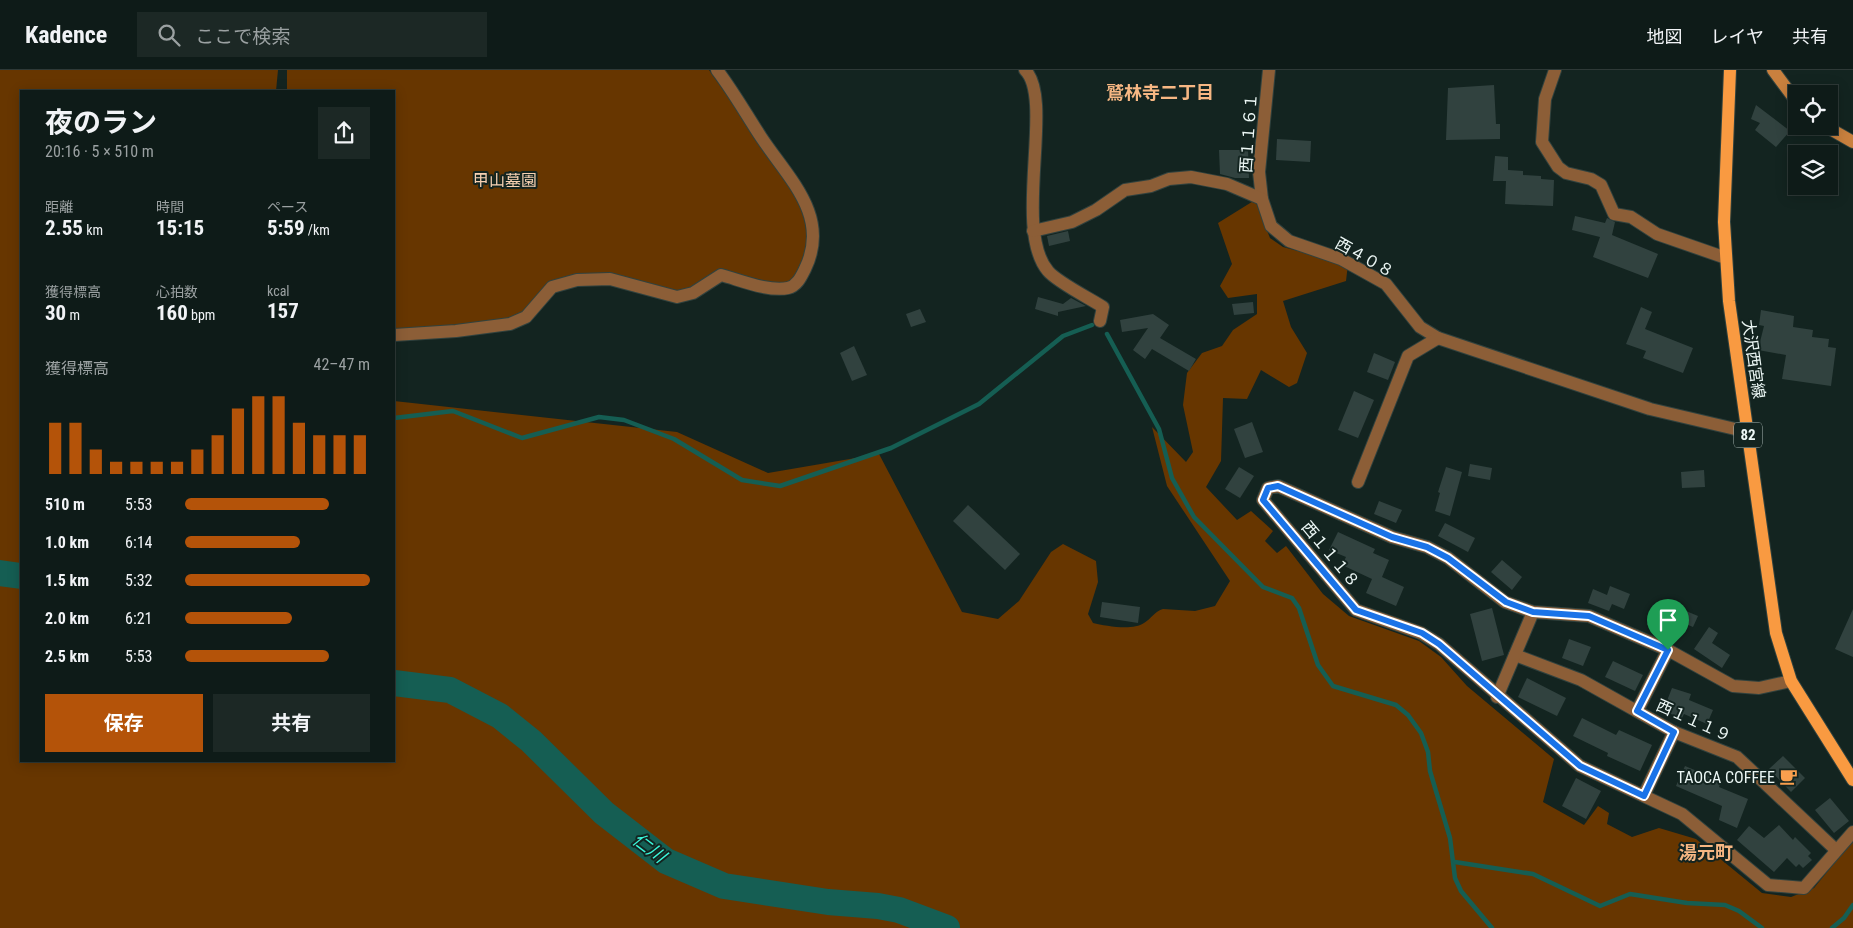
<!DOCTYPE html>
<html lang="ja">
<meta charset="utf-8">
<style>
body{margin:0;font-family:"Roboto Condensed","Noto Sans JP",sans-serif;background:#1c2825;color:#f1f3f6;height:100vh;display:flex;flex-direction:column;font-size:19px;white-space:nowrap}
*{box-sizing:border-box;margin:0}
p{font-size:16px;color:#9ba1a2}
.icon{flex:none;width:28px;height:28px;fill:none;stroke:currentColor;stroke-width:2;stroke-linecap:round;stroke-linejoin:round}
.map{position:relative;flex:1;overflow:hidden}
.side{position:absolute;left:20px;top:20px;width:375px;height:672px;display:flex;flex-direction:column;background:#0e1b18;border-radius:0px;box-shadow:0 2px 12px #0003,0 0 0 1px #2e3937}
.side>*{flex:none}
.tools{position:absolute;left:1788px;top:15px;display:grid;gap:10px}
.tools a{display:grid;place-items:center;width:50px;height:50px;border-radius:0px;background:#0e1b18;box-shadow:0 2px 12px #0003,0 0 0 1px #2e3937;font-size:25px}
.pin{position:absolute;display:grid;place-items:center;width:42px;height:42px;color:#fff;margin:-51px -21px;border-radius:50% 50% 50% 0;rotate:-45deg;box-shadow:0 0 5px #0007}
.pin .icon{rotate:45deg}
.round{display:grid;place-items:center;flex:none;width:52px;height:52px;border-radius:0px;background:#1c2825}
.headline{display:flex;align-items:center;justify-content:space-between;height:85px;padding:0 25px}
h1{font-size:28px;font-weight:700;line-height:38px}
.stats{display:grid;grid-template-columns:repeat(3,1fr);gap:8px;height:85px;padding:5px 25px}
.stats div{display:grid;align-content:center}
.stats b{font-size:21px;font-weight:700}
.stats small{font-size:14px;font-weight:400}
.stats p{font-size:14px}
.chart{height:140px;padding:10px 25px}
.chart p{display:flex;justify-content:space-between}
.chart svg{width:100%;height:90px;margin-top:5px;stroke:#b45309;stroke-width:6}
.button{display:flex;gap:10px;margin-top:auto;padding:10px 25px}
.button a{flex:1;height:58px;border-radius:0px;background:#b45309;color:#fff;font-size:20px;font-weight:700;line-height:58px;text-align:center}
.button a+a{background:#1c2825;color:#f1f3f6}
ul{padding:0 25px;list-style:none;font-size:16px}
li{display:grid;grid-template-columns:80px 60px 1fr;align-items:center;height:38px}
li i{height:12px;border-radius:6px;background:#b45309}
header{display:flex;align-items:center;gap:30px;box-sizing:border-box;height:70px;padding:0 25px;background:#0e1b18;border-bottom:1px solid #2e3937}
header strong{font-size:24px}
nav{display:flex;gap:28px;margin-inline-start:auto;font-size:18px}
.search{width:350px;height:45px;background:#1c2825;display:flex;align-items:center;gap:12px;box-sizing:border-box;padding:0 18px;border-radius:0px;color:#9ba1a2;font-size:19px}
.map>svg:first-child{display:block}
.green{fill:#673600}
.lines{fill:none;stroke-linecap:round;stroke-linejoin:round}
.stream{stroke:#155e53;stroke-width:4.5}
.river{stroke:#155e53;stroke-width:26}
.building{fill:#31423f}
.street-casing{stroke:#31423e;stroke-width:14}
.secondary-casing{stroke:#31423e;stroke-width:14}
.primary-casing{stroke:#31423e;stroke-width:14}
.street{stroke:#8c5e37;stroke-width:12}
.secondary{stroke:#c9803e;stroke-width:12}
.primary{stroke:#f99a41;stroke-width:12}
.route-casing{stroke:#fff;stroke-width:10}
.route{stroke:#1a73e8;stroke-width:6}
.labels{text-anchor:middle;stroke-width:4;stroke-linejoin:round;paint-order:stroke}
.shield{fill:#132420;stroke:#abb8b5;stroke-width:1}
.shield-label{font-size:15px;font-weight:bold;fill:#ecf7f5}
.street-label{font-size:16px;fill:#ecf7f5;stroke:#132420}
.park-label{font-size:16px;fill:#f8d1b2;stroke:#132420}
.poi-label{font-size:16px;fill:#ecf7f5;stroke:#132420;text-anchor:end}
.neighbourhood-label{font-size:18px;font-weight:bold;fill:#f6b783;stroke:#132420}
.water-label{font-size:18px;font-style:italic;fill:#3af7db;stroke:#132420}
</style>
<header>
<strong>Kadence</strong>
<div class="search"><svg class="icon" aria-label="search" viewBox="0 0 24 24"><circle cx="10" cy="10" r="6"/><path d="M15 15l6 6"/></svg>ここで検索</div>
<nav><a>地図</a><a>レイヤ</a><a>共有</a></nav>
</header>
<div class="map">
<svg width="1853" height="858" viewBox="0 0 1853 858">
<rect width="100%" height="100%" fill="#132420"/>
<g class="green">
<path d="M0,0H278L276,21H21V691H394V331L677,362L768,403L879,384L962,542L998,549L1019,531L1051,482L1063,474L1096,491L1098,512L1088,544L1093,553C1106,556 1133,561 1144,553C1151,549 1155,541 1163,539L1195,541L1215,536L1230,511L1167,416L1152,357L1186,392L1193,382L1183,335L1187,303L1202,283L1222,276L1233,260L1257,244V224L1228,228L1220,216L1232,194L1218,153L1255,130L1270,168L1283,177L1348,194L1346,211L1283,231L1291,257L1307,283L1297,313L1289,317L1261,300L1247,329L1223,328L1221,391L1206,417L1237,450L1251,441L1273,461L1265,471L1277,483L1286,476L1323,524L1349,546L1419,571L1441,587L1467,616L1554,689L1543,732L1584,755L1598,736L1609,743L1607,754L1632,767L1659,758L1696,769L1762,823L1791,827L1814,818L1853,770V858H0Z"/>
<path d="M287,0H709L795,121C808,151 816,191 787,214L773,213L722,200L691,218L677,222L576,205C558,217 541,232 523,242C495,258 426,258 394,260V21H287Z"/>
</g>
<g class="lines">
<g class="stream">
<polyline points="1107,264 1159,359 1172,408 1194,447 1263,517 1292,528 1299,538 1318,595 1333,616 1396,635 1408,645 1421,663 1428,682 1430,701 1450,768 1455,808 1461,821 1492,858"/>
<polyline points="394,348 453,341 522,368 599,347 624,350 674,369 742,410 780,416 891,378 979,334 1063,266 1092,255"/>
<polyline points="1455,792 1533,804 1600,836 1630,824 1687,833 1725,835 1739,841 1762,858"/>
<polyline points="1832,858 1844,848 1853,835"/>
</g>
<g class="river">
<polyline points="0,503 21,506"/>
<polyline points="394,613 450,620 500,646 531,671 604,743 666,791 724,816 828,832 878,836 899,840 947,858"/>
</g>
</g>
<g class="building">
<polygon points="1494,15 1496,54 1500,54 1500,69 1446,70 1448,18"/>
<polygon points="1756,35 1790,61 1776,77 1755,60 1760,53 1751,49"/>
<polygon points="1277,69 1311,71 1310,92 1276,90"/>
<polygon points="1219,80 1248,80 1249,108 1235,108 1220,104"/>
<polygon points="1495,86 1508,87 1508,100 1523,101 1523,105 1541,106 1541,109 1554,110 1553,136 1505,134 1506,111 1493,111"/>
<polygon points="1575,146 1605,153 1607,148 1615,152 1612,165 1658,184 1648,208 1593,187 1600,167 1572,160"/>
<polygon points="1068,161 1070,171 1049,176 1047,166"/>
<polygon points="1038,227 1063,234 1071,228 1086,236 1058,242 1058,246 1035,239"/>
<polygon points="1253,232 1254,243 1234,245 1232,234"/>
<polygon points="1641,237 1652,242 1645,259 1693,278 1683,303 1643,288 1646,281 1626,274"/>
<polygon points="920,239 926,252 911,257 906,244"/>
<polygon points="1761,240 1794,246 1793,257 1813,260 1812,267 1829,269 1828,277 1836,278 1831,316 1782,309 1786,285 1758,280 1764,256 1759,255"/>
<polygon points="1153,244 1169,255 1160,268 1196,289 1189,301 1152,279 1145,289 1133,280 1148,258 1122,262 1120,250"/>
<polygon points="854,276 867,305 852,311 840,283"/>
<polygon points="1374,283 1395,292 1388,310 1367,302"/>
<polygon points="1354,321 1374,330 1358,368 1338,360"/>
<polygon points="1252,352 1263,382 1245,388 1234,359"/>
<polygon points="1470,394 1492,398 1490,410 1468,406"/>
<polygon points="1239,397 1254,406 1240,428 1225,419"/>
<polygon points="1446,397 1462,402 1450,446 1435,441 1440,423 1438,422"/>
<polygon points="1704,400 1705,417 1682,418 1681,402"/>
<polygon points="1379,431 1402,440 1396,453 1374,444"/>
<polygon points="968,435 1020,484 1005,500 953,451"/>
<polygon points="1445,453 1475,468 1468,482 1438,466"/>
<polygon points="1338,462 1375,479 1373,483 1389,490 1382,507 1404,517 1396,536 1366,523 1372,509 1342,495 1346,487 1329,480"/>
<polygon points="1502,490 1522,507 1512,520 1491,502"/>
<polygon points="1610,516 1630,524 1624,539 1612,534 1609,541 1588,533 1593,519 1607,525"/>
<polygon points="1102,532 1140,537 1138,553 1100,547"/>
<polygon points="1492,538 1504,585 1482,591 1470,544"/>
<polygon points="1853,539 1853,587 1835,579"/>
<polygon points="1652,541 1674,549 1668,563 1647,555"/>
<polygon points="1686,541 1698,546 1693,557 1681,552"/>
<polygon points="1709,557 1718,563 1712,573 1730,585 1722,598 1694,579"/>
<polygon points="1569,569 1591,577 1583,596 1562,588"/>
<polygon points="1613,591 1643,605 1635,621 1605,607"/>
<polygon points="1527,608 1566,628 1557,646 1518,627"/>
<polygon points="1672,618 1691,624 1689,630 1713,640 1707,654 1684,644 1682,648 1663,641"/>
<polygon points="1582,648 1616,665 1619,660 1652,675 1640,701 1607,686 1608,683 1573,666"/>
<polygon points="1783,686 1805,708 1791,722 1769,699"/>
<polygon points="1685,696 1721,711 1719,717 1748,729 1737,758 1719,750 1722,736 1676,716"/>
<polygon points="1576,708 1601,721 1586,749 1562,736"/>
<polygon points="1830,728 1849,751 1834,763 1815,740"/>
<polygon points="1779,755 1793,770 1795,767 1811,783 1808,786 1812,790 1803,798 1799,794 1796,797 1787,788 1774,802 1737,770 1749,756 1764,768"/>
</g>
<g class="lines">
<defs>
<g id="street">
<path d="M1025,0C1055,29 1012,159 1048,201C1057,212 1089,228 1103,237L1100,251"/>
<polyline points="1555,0 1545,29 1542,72 1558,97 1566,103 1591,109 1601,115 1614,144 1631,147 1657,164 1726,188"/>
<polyline points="1262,129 1259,102 1269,0"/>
<polyline points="1033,161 1072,152 1096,140 1125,120 1151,116 1169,109 1191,107 1227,114 1262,129 1271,156 1289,171 1341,189 1386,214 1420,257 1438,268 1650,339 1748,362"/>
<path d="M394,265L456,261L510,254L526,247L552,217L577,210L610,209L677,227L693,223L721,205C740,210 768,222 788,218C797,216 801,207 805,199C831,146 788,108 761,67C746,44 733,21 717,0"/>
<polyline points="1358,412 1408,286 1438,268"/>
<polyline points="1515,585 1581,610 1674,662 1737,687 1836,780"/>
<polyline points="1791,611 1759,618 1733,616 1668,580 1589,546 1533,542 1505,532 1448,488 1427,477 1392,467 1278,416 1268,418 1263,430 1356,540 1421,563 1439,574 1580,696 1682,744 1768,815 1804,818 1853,762"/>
<polyline points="1497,627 1533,542"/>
<polyline points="1637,641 1668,580"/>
<polyline points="1644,725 1674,662"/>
</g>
<g id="secondary">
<polyline points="1773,0 1796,31"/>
<polyline points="1825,56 1853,72"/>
</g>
<polyline id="primary" points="1730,0 1724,152 1729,231 1776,563 1791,611 1853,710"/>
</defs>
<use href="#street" class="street-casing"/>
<use href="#secondary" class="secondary-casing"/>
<use href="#primary" class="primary-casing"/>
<use href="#street" class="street"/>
<use href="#secondary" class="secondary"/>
<use href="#primary" class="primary"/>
</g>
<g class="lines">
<defs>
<polygon id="route" points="1278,416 1392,467 1427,477 1448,488 1506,532 1533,542 1589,546 1668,580 1637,641 1674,662 1644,726 1580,696 1439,574 1422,563 1356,540 1263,430 1268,418"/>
</defs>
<use href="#route" class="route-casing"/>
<use href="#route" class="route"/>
</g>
<defs>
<symbol id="cafe-bare" viewBox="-9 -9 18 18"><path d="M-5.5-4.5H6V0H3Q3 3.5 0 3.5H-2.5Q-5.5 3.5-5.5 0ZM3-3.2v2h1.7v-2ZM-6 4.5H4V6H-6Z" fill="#fa9f4e" stroke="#132420" stroke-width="2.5" paint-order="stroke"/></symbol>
</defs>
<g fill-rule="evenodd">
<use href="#cafe-bare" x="1776" y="694" width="25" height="25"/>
</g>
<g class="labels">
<rect class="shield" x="1734" y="352.5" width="28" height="25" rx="4"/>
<g class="shield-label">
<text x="1748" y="370">82</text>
</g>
<g class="street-label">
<text transform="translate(1248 63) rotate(-86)" y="6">西１１６１</text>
<text transform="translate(1365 187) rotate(29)" y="6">西４０８</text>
<text transform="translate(1754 289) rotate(82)" y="6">大沢西宮線</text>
<text transform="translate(1331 484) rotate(50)" y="6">西１１１８</text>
<text transform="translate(1694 650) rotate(24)" y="6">西１１１９</text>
</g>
<g class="park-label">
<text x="505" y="116">甲山墓園</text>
</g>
<g class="poi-label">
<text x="1775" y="713">TAOCA COFFEE</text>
</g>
<g class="neighbourhood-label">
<text x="1160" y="29">鷲林寺二丁目</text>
<text x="1706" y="789">湯元町</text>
</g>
<g class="water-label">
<text transform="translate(649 778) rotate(37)" y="6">仁川</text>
</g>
</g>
</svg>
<div class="tools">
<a><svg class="icon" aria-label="locate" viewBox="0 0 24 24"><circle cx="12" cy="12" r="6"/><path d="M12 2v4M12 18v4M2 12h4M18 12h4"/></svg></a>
<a><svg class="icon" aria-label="layers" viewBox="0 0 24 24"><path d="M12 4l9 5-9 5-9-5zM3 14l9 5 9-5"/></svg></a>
</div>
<div class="pin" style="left:1668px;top:580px;background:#1e9e55"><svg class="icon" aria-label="arrive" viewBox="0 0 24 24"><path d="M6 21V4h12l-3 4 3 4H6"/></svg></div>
<section class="side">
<div class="headline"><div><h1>夜のラン</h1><p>20:16 · 5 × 510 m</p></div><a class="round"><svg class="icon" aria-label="share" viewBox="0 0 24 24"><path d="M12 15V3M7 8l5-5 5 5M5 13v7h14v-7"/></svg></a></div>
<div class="stats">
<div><p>距離</p><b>2.55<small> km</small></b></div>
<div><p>時間</p><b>15:15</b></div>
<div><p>ペース</p><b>5:59<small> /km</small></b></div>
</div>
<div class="stats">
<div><p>獲得標高</p><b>30<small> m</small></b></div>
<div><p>心拍数</p><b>160<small> bpm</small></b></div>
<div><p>kcal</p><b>157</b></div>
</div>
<div class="chart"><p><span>獲得標高</span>42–47 m</p>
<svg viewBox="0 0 160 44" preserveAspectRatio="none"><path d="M5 44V19M15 44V19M25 44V32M35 44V38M45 44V38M55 44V38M65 44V38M75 44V32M85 44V25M95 44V12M105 44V6M115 44V6M125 44V19M135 44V25M145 44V25M155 44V25"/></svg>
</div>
<ul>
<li><b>510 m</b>5:53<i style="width:78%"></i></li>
<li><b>1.0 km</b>6:14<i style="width:62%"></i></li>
<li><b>1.5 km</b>5:32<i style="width:100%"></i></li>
<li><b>2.0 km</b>6:21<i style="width:58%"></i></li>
<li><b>2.5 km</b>5:53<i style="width:78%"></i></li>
</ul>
<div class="button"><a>保存</a><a>共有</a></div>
</section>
</div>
